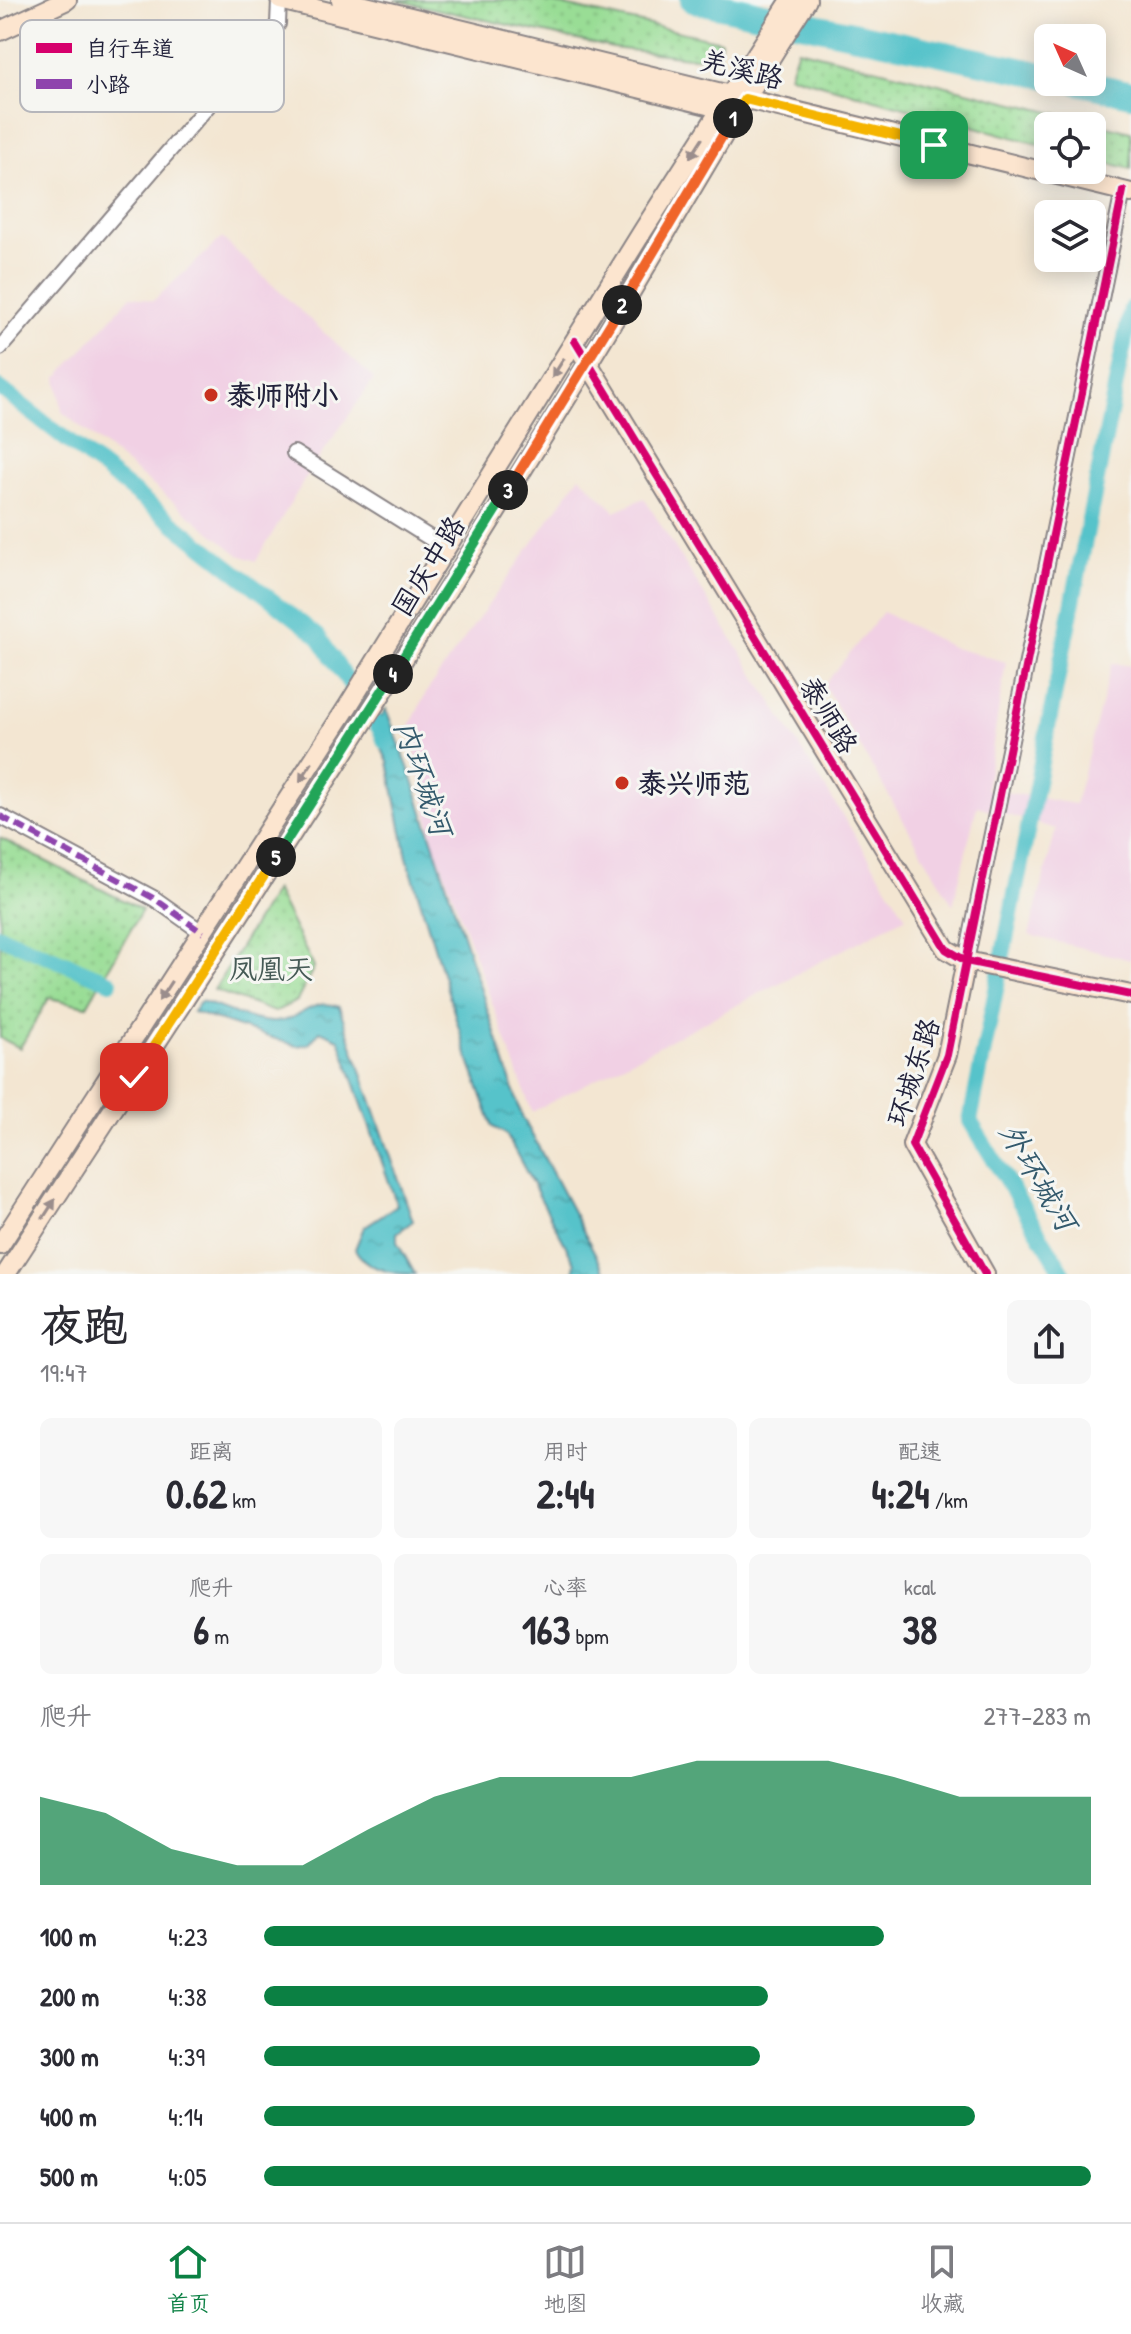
<!DOCTYPE html>
<html lang="zh">
<meta charset="utf-8">
<style>
body{margin:0;font-family:"Patrick Hand","LXGW WenKai TC",sans-serif;background:#f7f7f7;color:#2b2b33;height:100vh;display:flex;flex-direction:column;font-size:30px;white-space:nowrap}
*{box-sizing:border-box;margin:0}
p{font-size:26px;color:#7c7c81}
.icon{flex:none;width:44px;height:44px;fill:none;stroke:currentColor;stroke-width:2;stroke-linecap:round;stroke-linejoin:round}
.map{position:relative;height:1274px;overflow:hidden}
.sheet{display:flex;flex-direction:column;background:#fff;flex:1}
.sheet>*{flex:none}
.needle{width:52px;rotate:315deg}
.buttons{position:absolute;left:1034px;top:24px;display:grid;gap:16px}
.buttons a{display:grid;place-items:center;width:72px;height:72px;border-radius:12px;background:#fff;box-shadow:0 4px 20px #0003;font-size:40px}
.pin{position:absolute;display:grid;place-items:center;width:68px;height:68px;color:#fff;margin:-34px;border-radius:16px;box-shadow:0 4px 12px #0006}
.km{position:absolute;width:40px;height:40px;margin:-20px;border-radius:50%;background:#222;color:#fff;font-size:22px;line-height:40px;text-align:center}
.round{display:grid;place-items:center;flex:none;width:84px;height:84px;border-radius:12px;background:#f7f7f7}
.overview{display:flex;align-items:center;justify-content:space-between;height:136px;padding:0 40px}
h1{font-size:44px;font-weight:800;line-height:60px}
.metrics{display:grid;grid-template-columns:repeat(3,1fr);gap:12px;height:136px;padding:8px 40px}
.metrics div{display:grid;align-content:center;border-radius:12px;background:#f7f7f7;text-align:center}
.metrics b{font-size:40px;font-weight:800}
.metrics small{font-size:22px;font-weight:400}
.metrics p{font-size:22px}
.chart{height:224px;padding:16px 40px}
.chart p{display:flex;justify-content:space-between}
.chart svg{width:100%;height:144px;margin-top:8px;fill:#0b8043;opacity:.7}
ul{padding:0 40px;list-style:none;font-size:26px}
li{display:grid;grid-template-columns:128px 96px 1fr;align-items:center;height:60px}
li i{height:20px;border-radius:10px;background:#0b8043}
.tab-bar{display:flex;justify-content:space-around;align-items:center;height:112px;border-top:2px solid #e1e1e2;background:#fff;font-size:22px;color:#7c7c81}
.tab-bar a{display:grid;justify-items:center;gap:4px}
.tab-bar .selected{color:#0b8043}
.map>svg:first-child{display:block}
.built{fill:#f1d0e4}
.park{fill:url(#park-dots);stroke:#5e8068;stroke-width:2}
.water{fill:url(#water-ripples);stroke:#3c7282;stroke-width:2}
.lines{fill:none;stroke-linecap:round;stroke-linejoin:round}
.canal{stroke:#56c3ca;stroke-width:16}
.river{stroke:#56c3ca;stroke-width:26}
.street-casing{stroke:#8a8486;stroke-width:18}
.secondary-casing{stroke:#8a8486;stroke-width:22}
.street{stroke:#fff;stroke-width:14}
.secondary{stroke:#fce5cf;stroke-width:18}
.quiet{stroke:#8e44ad;stroke-width:6;stroke-dasharray:12 6;stroke-linecap:butt}
.cycleway-casing{stroke:#f6f6f2;stroke-width:13}
.cycleway{stroke:#d6006c;stroke-width:8}
.oneway{fill:#9a8d8c}
.split-1-casing{stroke:#fff;stroke-width:16}
.split-2-casing{stroke:#fff;stroke-width:16}
.split-3-casing{stroke:#fff;stroke-width:16}
.split-4-casing{stroke:#fff;stroke-width:16}
.split-5-casing{stroke:#fff;stroke-width:16}
.split-6-casing{stroke:#fff;stroke-width:16}
.split-1{stroke:#f5b400;stroke-width:10}
.split-2{stroke:#f0652b;stroke-width:10}
.split-3{stroke:#f0652b;stroke-width:10}
.split-4{stroke:#22a559;stroke-width:10}
.split-5{stroke:#22a559;stroke-width:10}
.split-6{stroke:#f5b400;stroke-width:10}
.poi-dot{fill:#c8321e;stroke:#f6f6f2;stroke-width:3}
.labels{text-anchor:middle;stroke-width:6;stroke-linejoin:round;paint-order:stroke}
.street-label{font-size:28px;fill:#22223b;stroke:#f6f6f2}
.poi-label{font-size:28px;font-weight:bold;fill:#22223b;stroke:#f6f6f2;text-anchor:start}
.park-label{font-size:28px;fill:#465a56;stroke:#f6f6f2}
.water-label{font-size:30px;font-style:italic;fill:#345a6d;stroke:#f6f6f2}
.key{fill:#f6f6f2;stroke:#b6b6bb;stroke-width:2}
.key-label{font-size:22px;fill:#22223b}
</style>
<div class="map">
<svg width="1131" height="1274" viewBox="0 0 1131 1274">
<defs>
<pattern id="park-dots" width="8" height="8" patternUnits="userSpaceOnUse" patternTransform="scale(2)"><rect width="8" height="8" fill="#99dd95"/><path d="M2 2h.1M6 6h.1" fill="none" stroke="#84bd81" stroke-width="1.8" stroke-linecap="round"/></pattern>
<pattern id="water-ripples" width="26" height="14" patternUnits="userSpaceOnUse" patternTransform="scale(2)"><rect width="26" height="14" fill="#56c3ca"/><path d="M2 4q2-2 4 0t4 0M15 11q2-2 4 0t4 0" fill="none" stroke="#4ba7ae"/></pattern>
</defs>
<rect width="100%" height="100%" fill="#f6f6f2"/>
<filter id="ink" filterUnits="userSpaceOnUse"><feTurbulence type="fractalNoise" baseFrequency=".0125" numOctaves="2"/><feDisplacementMap in="SourceGraphic" scale="16" xChannelSelector="R" yChannelSelector="G"/><feConvolveMatrix kernelMatrix="1 2 1 2 8 2 1 2 1" color-interpolation-filters="sRGB"/></filter>
<filter id="wash" filterUnits="userSpaceOnUse"><feTurbulence type="fractalNoise" baseFrequency=".006" numOctaves="4" result="noise"/><feDisplacementMap in="SourceGraphic" scale="32" xChannelSelector="R" yChannelSelector="G"/><feGaussianBlur stdDeviation="1.8" result="paint"/><feColorMatrix in="noise" values="0 0 0 0 0 0 0 0 0 0 0 0 0 0 0 0 0 1.4 0 .05"/><feComposite in="paint" operator="in"/></filter>
<g filter="url(#wash)">
<rect width="100%" height="100%" fill="#f3e6d2"/>
<g class="built">
<polygon points="222,238 374,379 308,474 256,561 239,555 62,412 57,378 131,296 153,301"/>
<polygon points="580,476 615,511 644,498 906,917 532,1112 433,841 410,726 427,691"/>
<polygon points="883,612 954,648 1006,662 986,789 1075,804 1112,663 1131,666 1131,960 1029,935 1056,829 977,806 953,905 824,685"/>
</g>
<g class="park">
<polygon points="395,0 539,0 721,41 718,57 688,57 613,48"/>
<polygon points="798,49 1131,132 1131,169 1092,159 1092,126 1048,126 1048,147 789,75"/>
<polygon points="0,838 142,910 87,1006 49,998 20,1048 0,1038"/>
<polygon points="275,890 314,967 297,1001 274,1012 214,990"/>
</g>
<g class="water">
<polygon points="386,709 410,772 522,1116 606,1274 573,1274 575,1263 506,1134 493,1127 468,1058 407,857 388,762 373,730"/>
<path d="M201,1001C223,1008 251,1022 274,1022C299,1022 312,996 339,1007L413,1221L397,1233V1242L415,1274C393,1274 366,1270 355,1249L364,1227L397,1205L339,1039L320,1031L309,1044L297,1046L193,1012Z"/>
</g>
<g class="lines">
<g class="canal">
<polyline points="0,388 318,636 381,731 385,742"/>
<polyline points="0,936 110,982"/>
<polyline points="1064,1274 970,1121 1131,308"/>
</g>
<g class="river">
<polyline points="693,0 1048,76"/>
<polyline points="1077,82 1131,94"/>
</g>
</g>
</g>
<g filter="url(#ink)">
<g class="lines">
<defs>
<g id="street">
<polyline points="0,348 278,24 279,0"/>
<polyline points="294,453 446,548"/>
<polyline points="0,816 155,899 203,933"/>
<polyline points="966,961 1123,191"/>
</g>
<g id="secondary">
<polyline points="280,0 732,111"/>
<polyline points="341,0 1131,193"/>
<polyline points="0,31 67,0"/>
<polyline points="582,353 946,949 966,961 1131,995"/>
<polyline points="966,961 947,1055 912,1145 985,1274"/>
<polyline points="0,1245 348,706 644,229 791,0"/>
<path d="M6,1274C202,972 401,670 588,363C662,242 730,119 807,0"/>
</g>
</defs>
<use href="#street" class="street-casing"/>
<use href="#secondary" class="secondary-casing"/>
<use href="#street" class="street"/>
<use href="#secondary" class="secondary"/>
<polyline class="quiet" points="0,816 155,899 203,933"/>
<defs>
<g id="cycleway">
<polyline points="575,341 946,949 966,961 1131,995"/>
<polyline points="985,1274 912,1145 947,1055 1123,191"/>
</g>
</defs>
<use href="#cycleway" class="cycleway-casing"/>
<use href="#cycleway" class="cycleway"/>
</g>
<defs><path id="oneway-solid" d="M-6-.8H1V-3.2L6.5 0L1 3.2V.8H-6Z" transform="scale(2)"/></defs>
<g class="oneway">
<use href="#oneway-solid" transform="translate(696 148) rotate(123)"/>
<use href="#oneway-solid" transform="translate(558 368) rotate(122)"/>
<use href="#oneway-solid" transform="translate(306 772) rotate(123)"/>
<use href="#oneway-solid" transform="translate(165 991) rotate(123)"/>
<use href="#oneway-solid" transform="translate(49 1209) rotate(-57)"/>
</g>
</g>
<g class="lines" filter="url(#ink)">
<defs>
<polyline id="split-1" points="733,118 745,99 934,145"/>
<polyline id="split-2" points="622,305 733,118"/>
<polyline id="split-3" points="508,490 622,305"/>
<polyline id="split-4" points="393,674 508,490"/>
<polyline id="split-5" points="276,857 393,674"/>
<polyline id="split-6" points="134,1077 276,857"/>
</defs>
<use href="#split-1" class="split-1-casing"/>
<use href="#split-2" class="split-2-casing"/>
<use href="#split-3" class="split-3-casing"/>
<use href="#split-4" class="split-4-casing"/>
<use href="#split-5" class="split-5-casing"/>
<use href="#split-6" class="split-6-casing"/>
<use href="#split-1" class="split-1"/>
<use href="#split-2" class="split-2"/>
<use href="#split-3" class="split-3"/>
<use href="#split-4" class="split-4"/>
<use href="#split-5" class="split-5"/>
<use href="#split-6" class="split-6"/>
</g>
<g class="poi-dot">
<circle cx="211" cy="395" r="8"/>
<circle cx="622" cy="783" r="8"/>
</g>
<g class="labels">
<g class="street-label">
<text transform="translate(742 69) rotate(14)" y="10">羌溪路</text>
<text transform="translate(428 566) rotate(-58)" y="10">国庆中路</text>
<text transform="translate(829 715) rotate(59)" y="10">泰师路</text>
<text transform="translate(913 1072) rotate(-72)" y="10">环城东路</text>
</g>
<g class="poi-label">
<text x="227" y="405">泰师附小</text>
<text x="638" y="793">泰兴师范</text>
</g>
<g class="park-label">
<text x="271" y="979">凤凰天</text>
</g>
<g class="water-label">
<text transform="translate(423 778) rotate(71)" y="10">内环城河</text>
<text transform="translate(1038 1177) rotate(59)" y="10">外环城河</text>
</g>
</g>
<rect x="20" y="20" width="264" height="92" rx="12" class="key"/>
<rect x="36" y="43" width="36" height="10" fill="#d6006c"/>
<rect x="36" y="79" width="36" height="10" fill="#8e44ad"/>
<g class="key-label">
<text x="86" y="56">自行车道</text>
<text x="86" y="92">小路</text>
</g>
</svg>
<div class="buttons">
<a><svg class="needle" viewBox="-14 -14 28 28"><path d="M0-13l5 13h-10z" fill="#e53935"/><path d="M0 13l5-13h-10z" fill="#7c7c81"/></svg></a>
<a><svg class="icon" aria-label="locate" viewBox="0 0 24 24"><circle cx="12" cy="12" r="6"/><path d="M12 2v4M12 18v4M2 12h4M18 12h4"/></svg></a>
<a><svg class="icon" aria-label="layers" viewBox="0 0 24 24"><path d="M12 4l9 5-9 5-9-5zM3 14l9 5 9-5"/></svg></a>
</div>
<div class="pin" style="left:934px;top:145px;background:#1e9e55"><svg class="icon" aria-label="arrive" viewBox="0 0 24 24"><path d="M6 21V4h12l-3 4 3 4H6"/></svg></div>
<div class="pin" style="left:134px;top:1077px;background:#d93025"><svg class="icon" aria-label="check" viewBox="0 0 24 24"><path d="M5 12l5 5 9-10"/></svg></div>
<b class="km" style="left:733px;top:118px">1</b>
<b class="km" style="left:622px;top:305px">2</b>
<b class="km" style="left:508px;top:490px">3</b>
<b class="km" style="left:393px;top:674px">4</b>
<b class="km" style="left:276px;top:857px">5</b>
</div>
<section class="sheet">
<div class="overview"><div><h1>夜跑</h1><p>19:47</p></div><a class="round"><svg class="icon" aria-label="share" viewBox="0 0 24 24"><path d="M12 15V3M7 8l5-5 5 5M5 13v7h14v-7"/></svg></a></div>
<div class="metrics">
<div><p>距离</p><b>0.62<small> km</small></b></div>
<div><p>用时</p><b>2:44</b></div>
<div><p>配速</p><b>4:24<small> /km</small></b></div>
</div>
<div class="metrics">
<div><p>爬升</p><b>6<small> m</small></b></div>
<div><p>心率</p><b>163<small> bpm</small></b></div>
<div><p>kcal</p><b>38</b></div>
</div>
<div class="chart"><p><span>爬升</span>277–283 m</p>
<svg viewBox="0 0 160 44" preserveAspectRatio="none"><path d="M0 44V17L10 22L20 33L30 38L40 38L50 27L60 17L70 11L80 11L90 11L100 6L110 6L120 6L130 11L140 17L150 17L160 17V44z"/></svg>
</div>
<ul>
<li><b>100 m</b>4:23<i style="width:75%"></i></li>
<li><b>200 m</b>4:38<i style="width:61%"></i></li>
<li><b>300 m</b>4:39<i style="width:60%"></i></li>
<li><b>400 m</b>4:14<i style="width:86%"></i></li>
<li><b>500 m</b>4:05<i style="width:100%"></i></li>
</ul>
</section>
<nav class="tab-bar">
<a class="selected"><svg class="icon" aria-label="home" viewBox="0 0 24 24"><path d="M3 11l9-7 9 7M6 9v11h12V9"/></svg>首页</a>
<a><svg class="icon" aria-label="map" viewBox="0 0 24 24"><path d="M3 6l6-2 6 2 6-2v14l-6 2-6-2-6 2zM9 4v14M15 6v14"/></svg>地图</a>
<a><svg class="icon" aria-label="saved" viewBox="0 0 24 24"><path d="M7 4h10v16l-5-4-5 4z"/></svg>收藏</a>
</nav>
